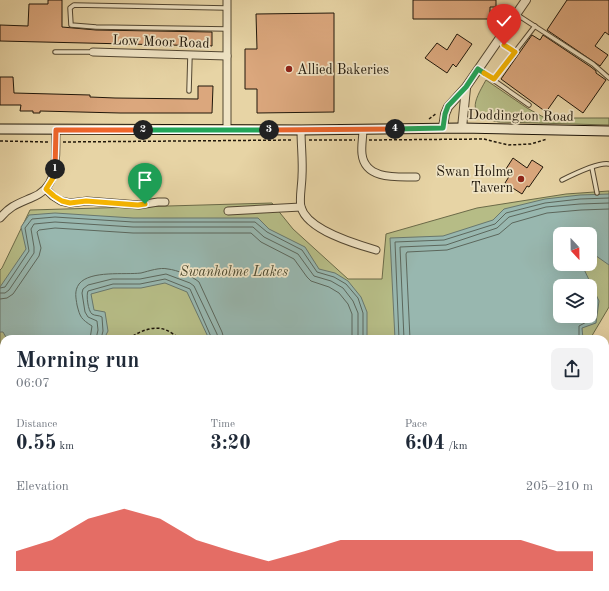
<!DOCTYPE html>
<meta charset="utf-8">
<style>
body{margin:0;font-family:"Old Standard TT",serif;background:#f2f2f3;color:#1f2937;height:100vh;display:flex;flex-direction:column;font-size:15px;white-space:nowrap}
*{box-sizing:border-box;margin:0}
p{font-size:13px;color:#747a83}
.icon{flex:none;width:22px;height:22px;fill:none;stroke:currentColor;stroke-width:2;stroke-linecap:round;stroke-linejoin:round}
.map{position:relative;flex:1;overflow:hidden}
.drawer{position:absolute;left:0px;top:335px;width:609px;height:256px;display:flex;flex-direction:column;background:#fff;border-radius:12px 12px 0 0;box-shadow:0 4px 16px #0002}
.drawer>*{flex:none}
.needle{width:26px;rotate:158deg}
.fabs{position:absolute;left:553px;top:227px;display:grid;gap:8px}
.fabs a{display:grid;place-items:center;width:44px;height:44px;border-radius:8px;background:#fff;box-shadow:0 4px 16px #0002;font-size:20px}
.pin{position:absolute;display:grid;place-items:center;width:34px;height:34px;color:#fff;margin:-41px -17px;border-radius:50% 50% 50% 0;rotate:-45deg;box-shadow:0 0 4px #0007}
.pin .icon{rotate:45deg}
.km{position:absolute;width:20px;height:20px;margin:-10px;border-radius:50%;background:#222;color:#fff;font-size:11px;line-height:20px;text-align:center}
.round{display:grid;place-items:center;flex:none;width:42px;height:42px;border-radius:8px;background:#f2f2f3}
.summary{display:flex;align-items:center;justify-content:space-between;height:68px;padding:0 16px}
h1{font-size:22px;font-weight:700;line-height:30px}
.figures{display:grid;grid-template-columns:repeat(3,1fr);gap:6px;height:68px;padding:4px 16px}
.figures div{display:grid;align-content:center}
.figures b{font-size:20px;font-weight:700}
.figures small{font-size:11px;font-weight:400}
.figures p{font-size:11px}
.chart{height:112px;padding:8px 16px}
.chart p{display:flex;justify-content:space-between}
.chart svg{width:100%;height:72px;margin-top:4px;fill:#d93025;opacity:.7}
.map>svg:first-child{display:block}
.green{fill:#b6bc86;stroke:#6b6a48;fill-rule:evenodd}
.water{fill:#98b7af;stroke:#68776d;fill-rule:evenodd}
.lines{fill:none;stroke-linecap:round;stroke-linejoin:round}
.shore{stroke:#5c675c;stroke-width:1}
.building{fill:#dba77d;stroke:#20170a}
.service-casing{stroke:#524631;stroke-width:5.5}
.minor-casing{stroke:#524631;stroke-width:9}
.tertiary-casing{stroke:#524631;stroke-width:10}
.secondary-casing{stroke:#20170a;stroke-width:11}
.path{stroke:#20170a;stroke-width:1.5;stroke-dasharray:3 2;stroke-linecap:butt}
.service{stroke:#efe3c4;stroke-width:3.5}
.minor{stroke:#efe3c4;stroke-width:7}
.tertiary{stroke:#efe3c4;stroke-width:8}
.secondary{stroke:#efe3c4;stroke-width:9}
.split-1-casing{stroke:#fff;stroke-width:8}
.split-2-casing{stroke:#fff;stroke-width:8}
.split-3-casing{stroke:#fff;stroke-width:8}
.split-4-casing{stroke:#fff;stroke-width:8}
.split-5-casing{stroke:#fff;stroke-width:8}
.split-6-casing{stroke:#fff;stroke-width:8}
.split-1{stroke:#f5b400;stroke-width:5}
.split-2{stroke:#f0652b;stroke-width:5}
.split-3{stroke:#22a559;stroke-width:5}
.split-4{stroke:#f0652b;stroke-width:5}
.split-5{stroke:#22a559;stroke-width:5}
.split-6{stroke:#f5b400;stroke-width:5}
.poi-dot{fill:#8f2418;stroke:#efe3c4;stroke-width:1.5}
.labels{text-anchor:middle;stroke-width:3.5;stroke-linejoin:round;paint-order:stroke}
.street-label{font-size:14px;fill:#20170a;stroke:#efe3c4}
.poi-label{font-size:14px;fill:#20170a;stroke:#efe3c4;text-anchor:start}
.park-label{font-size:14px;font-style:italic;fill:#4d492f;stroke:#efe3c4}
</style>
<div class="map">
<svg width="609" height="591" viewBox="0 0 609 591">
<rect width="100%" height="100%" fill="#e7d4a5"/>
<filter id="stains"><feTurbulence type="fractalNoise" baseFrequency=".005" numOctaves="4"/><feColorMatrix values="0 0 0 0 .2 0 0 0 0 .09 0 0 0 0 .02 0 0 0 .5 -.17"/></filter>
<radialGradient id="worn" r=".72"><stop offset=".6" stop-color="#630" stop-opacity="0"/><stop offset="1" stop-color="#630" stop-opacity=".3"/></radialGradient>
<g class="green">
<path d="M486,80L527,108L545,118H609V125L499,122C466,116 473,103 486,80Z"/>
<path d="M609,191V307L590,339H4V587H605V349L609,350V591H0V270L2,268L30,210L272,203L293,229L348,279H382L386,234L477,208L566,194ZM560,234H590V264H560ZM560,286H590V316H560Z"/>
</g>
<g class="water">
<path d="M609,194V265L592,253L590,256V234H560V264H583L582,265L599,301L596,323L582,328L583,339H395L390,238L443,236L493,220L504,209L545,199L580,195ZM560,286H590V316H560Z"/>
<polygon points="55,213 133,218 258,218 269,229 305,247 319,269 335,273 348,281 361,297 367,312 367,339 209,339 187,292 165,283 141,288 113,288 91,294 94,310 105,312 108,331 104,339 7,339 3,332 0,332 0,287 26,249 21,227 29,215"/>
<polygon points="4,437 4,565 0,568 0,439"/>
<polygon points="138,587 248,587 233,591 137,591"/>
</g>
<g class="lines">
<g class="shore">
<polyline points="0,288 5,287 29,251 25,228 32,219 55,217 133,222 255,222 267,232 302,250 317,272 334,277 346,284 358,298 363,313 363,339"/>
<polyline points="0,293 5,293 9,290 34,253 34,247 31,229 34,224 55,222 133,227 253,227 264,237 298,254 314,276 331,281 343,288 353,301 358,313 358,339"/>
<polyline points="0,299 7,298 13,294 39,256 41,248 37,232 39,230 55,228 133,233 251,233 261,242 294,259 307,277 311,281 329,287 339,293 348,304 352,314 352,339"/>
<path d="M90,339L92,326C81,319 80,317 77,305C76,298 74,291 79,284C90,270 125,275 141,273C149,271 160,267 168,269C177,270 192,276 199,282L222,332L224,339"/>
<polyline points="96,339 98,330 97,321 88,317 85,312 82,293 83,289 88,285 112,279 140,279 166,274 190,283 194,286 217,334 218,339"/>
<path d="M101,339L103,331L102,317C99,315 95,316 92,314C88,311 86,295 88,291L113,284H140L165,279L190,289L212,339"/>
<polyline points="399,339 395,242 444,240 495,224 506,213 545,203 580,199 609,198"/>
<polyline points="404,339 400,247 446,245 497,228 509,217 546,207 580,204 609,203"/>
<polyline points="410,339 406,254 407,252 447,250 499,234 512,223 547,213 581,210 609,209"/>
<polyline points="579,339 579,326 592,319 595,302 590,290"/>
</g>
</g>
<g class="building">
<polygon points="48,0 62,0 62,27 96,30 212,32 212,46 0,41 0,25 28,26 29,4 48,4"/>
<polygon points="413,0 496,0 496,7 490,7 490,19 413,19"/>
<polygon points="567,0 609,0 609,35 605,32 595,46 608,55 600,66 547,30"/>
<polygon points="334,13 334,112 257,113 257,89 245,89 245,49 257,49 256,14"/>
<polygon points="457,34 472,44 456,67 453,64 447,73 425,58 437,43 447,50"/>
<polygon points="532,35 540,40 543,35 591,67 596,71 596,73 606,80 583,113 558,95 546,112 501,79"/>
<polygon points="0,77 13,77 14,93 90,95 90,97 115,98 198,99 198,86 213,86 212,113 120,113 40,111 40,113 33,113 33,111 20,111 21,105 0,105"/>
<polygon points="513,158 527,168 532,160 543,167 529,187 527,186 522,194 505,183 510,175 504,172"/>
</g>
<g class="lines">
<defs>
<g id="service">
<polyline points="226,8 74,5 70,8 71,25 96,27 227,29"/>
<polyline points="516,14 593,64 609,78"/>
<polyline points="498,42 515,52"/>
<polyline points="55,52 93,52"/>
<polyline points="479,70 529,105"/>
<polyline points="494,79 535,26"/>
<polyline points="189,91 190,55"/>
<polyline points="592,168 597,193"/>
<path d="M562,180C572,175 599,162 609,164"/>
</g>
<g id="minor">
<polyline points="227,0 227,130"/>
<polyline points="93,52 227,56"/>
<path d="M363,129C363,137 361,146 362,154C365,180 397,177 416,177"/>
<path d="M301,130C301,146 303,161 302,176C302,184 299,200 301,207C307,230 355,244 376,250"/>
<polyline points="46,189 53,196 61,201 70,203 87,201 139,205 158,202 165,202"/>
<polyline points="228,211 301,207"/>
<path d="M0,218C10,206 17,204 31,198C61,187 55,156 56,130"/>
</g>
<g id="tertiary">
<polyline points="443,128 445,114 448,107 466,87 526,0"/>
<polyline points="462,128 466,88"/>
</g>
<polyline id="secondary" points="0,129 301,130 462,128 609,131"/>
</defs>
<use href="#service" class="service-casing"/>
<use href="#minor" class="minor-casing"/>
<use href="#tertiary" class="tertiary-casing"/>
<use href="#secondary" class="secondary-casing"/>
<g class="path">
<polyline points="429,119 437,113"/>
<polyline points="309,140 355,140"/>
<polyline points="369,140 484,139 508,145 531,144 547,139"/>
<polyline points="0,141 49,142"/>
<polyline points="63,142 293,140"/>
<path d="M129,339C139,331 154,325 166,330C171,332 176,336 180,339"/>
<polyline points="0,383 4,382"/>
<polyline points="605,575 609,579"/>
<polyline points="362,587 363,591"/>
<polyline points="273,591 289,587"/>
<polyline points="366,591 367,587"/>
<polyline points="367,591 368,587"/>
</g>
<use href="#service" class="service"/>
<use href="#minor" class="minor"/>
<use href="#tertiary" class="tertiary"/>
<use href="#secondary" class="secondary"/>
</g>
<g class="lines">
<defs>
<polyline id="split-1" points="55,169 53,178 46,189 54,196 62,201 70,203 86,201 138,205 145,204"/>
<polyline id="split-2" points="55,169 56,130 143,130"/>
<polyline id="split-3" points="143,130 269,130"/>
<polyline id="split-4" points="269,130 395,129"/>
<polyline id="split-5" points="395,129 443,128 445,114 448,106 466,87 478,69 484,73"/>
<polyline id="split-6" points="484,73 494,79 515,52 504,45"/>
</defs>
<use href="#split-1" class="split-1-casing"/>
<use href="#split-2" class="split-2-casing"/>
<use href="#split-3" class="split-3-casing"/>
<use href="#split-4" class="split-4-casing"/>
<use href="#split-5" class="split-5-casing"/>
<use href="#split-6" class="split-6-casing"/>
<use href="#split-1" class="split-1"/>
<use href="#split-2" class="split-2"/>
<use href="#split-3" class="split-3"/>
<use href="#split-4" class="split-4"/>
<use href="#split-5" class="split-5"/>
<use href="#split-6" class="split-6"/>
</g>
<g class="poi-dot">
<circle cx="289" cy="69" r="4"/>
<circle cx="521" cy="179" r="4"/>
</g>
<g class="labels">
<g class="street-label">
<text transform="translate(161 41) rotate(2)" y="5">Low Moor Road</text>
<text transform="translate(521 115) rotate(1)" y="5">Doddington Road</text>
</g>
<g class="poi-label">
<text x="297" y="74">Allied Bakeries</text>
<text x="513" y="176" text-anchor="end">Swan Holme<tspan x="513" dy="16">Tavern</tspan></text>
</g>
<g class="park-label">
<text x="234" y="276">Swanholme Lakes</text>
</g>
</g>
<rect width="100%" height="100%" filter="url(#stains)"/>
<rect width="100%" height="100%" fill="url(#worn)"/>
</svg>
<div class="fabs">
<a><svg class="needle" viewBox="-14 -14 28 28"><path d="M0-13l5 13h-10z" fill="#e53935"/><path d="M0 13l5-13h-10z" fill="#747a83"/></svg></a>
<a><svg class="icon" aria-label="layers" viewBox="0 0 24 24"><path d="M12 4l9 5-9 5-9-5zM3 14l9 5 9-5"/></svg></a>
</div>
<div class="pin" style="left:145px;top:204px;background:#1e9e55"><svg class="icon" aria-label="arrive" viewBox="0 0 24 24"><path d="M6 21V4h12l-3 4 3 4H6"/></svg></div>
<div class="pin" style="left:504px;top:45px;background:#d93025"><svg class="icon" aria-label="check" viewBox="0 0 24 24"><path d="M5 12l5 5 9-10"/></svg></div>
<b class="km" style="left:55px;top:169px">1</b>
<b class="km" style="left:143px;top:130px">2</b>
<b class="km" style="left:269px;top:130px">3</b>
<b class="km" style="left:395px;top:129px">4</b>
<section class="drawer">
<div class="summary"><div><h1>Morning run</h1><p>06:07</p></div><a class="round"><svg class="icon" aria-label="share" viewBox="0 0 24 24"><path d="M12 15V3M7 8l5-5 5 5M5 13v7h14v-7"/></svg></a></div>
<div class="figures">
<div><p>Distance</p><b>0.55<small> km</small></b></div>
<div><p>Time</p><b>3:20</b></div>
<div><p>Pace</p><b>6:04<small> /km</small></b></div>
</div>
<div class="chart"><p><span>Elevation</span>205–210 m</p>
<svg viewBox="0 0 160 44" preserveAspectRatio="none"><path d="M0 44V32L10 25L20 12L30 6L40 12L50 25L60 32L70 38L80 32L90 25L100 25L110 25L120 25L130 25L140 25L150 32L160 32V44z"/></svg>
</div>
</section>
</div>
